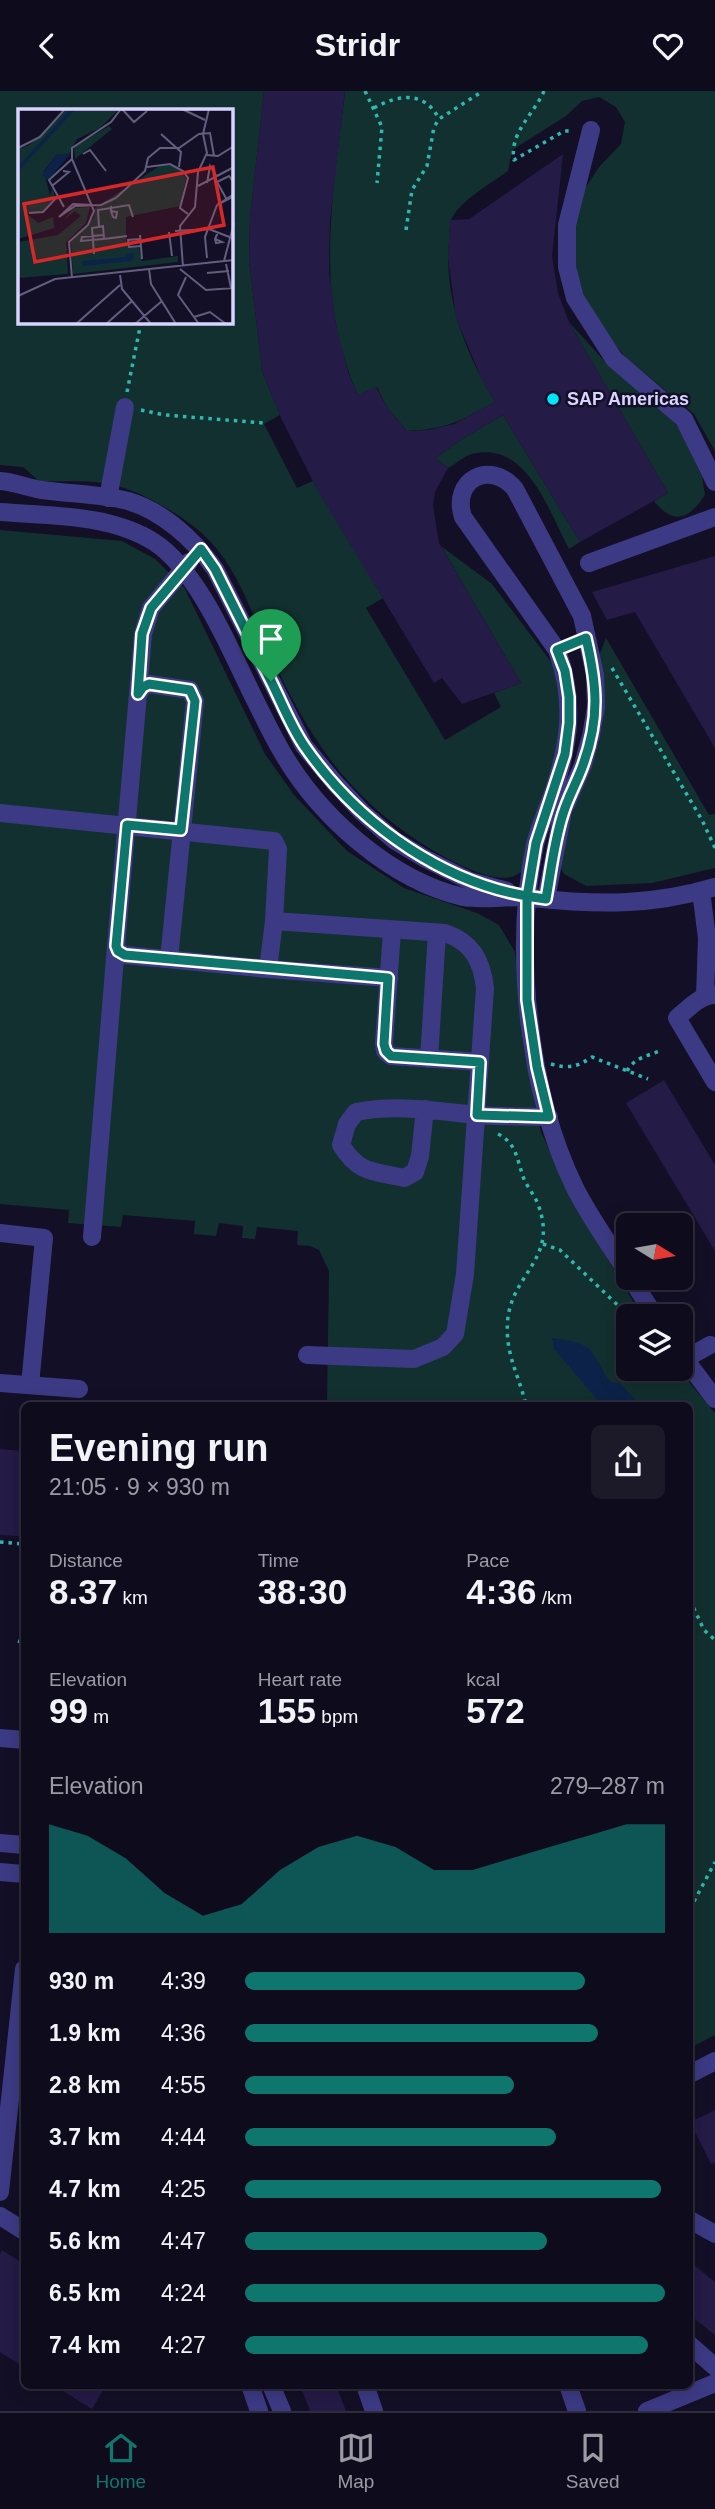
<!DOCTYPE html>
<meta charset="utf-8">
<style>
body{margin:0;font-family:Helvetica,sans-serif;background:#1c1929;color:#f1f3f6;height:100vh;display:flex;flex-direction:column;font-size:26px;white-space:nowrap}
*{box-sizing:border-box;margin:0}
p{font-size:23px;color:#9b9ba3}
.icon{flex:none;width:38px;height:38px;fill:none;stroke:currentColor;stroke-width:2;stroke-linecap:round;stroke-linejoin:round}
.map{position:relative;flex:1;overflow:hidden}
.sheet{position:absolute;left:21px;top:1311px;width:672px;height:987px;display:flex;flex-direction:column;background:#0e0b1c;border-radius:10px;box-shadow:0 4px 18px #0003,0 0 0 2px #2e2b3b}
.sheet>*{flex:none}
.needle{width:46px;rotate:101deg}
.fabs{position:absolute;left:616px;top:1122px;display:grid;gap:14px}
.fabs a{display:grid;place-items:center;width:77px;height:77px;border-radius:10px;background:#0e0b1c;box-shadow:0 4px 18px #0003,0 0 0 2px #2e2b3b;font-size:35px}
.pin{position:absolute;display:grid;place-items:center;width:60px;height:60px;color:#fff;margin:-72px -30px;border-radius:50% 50% 50% 0;rotate:-45deg;box-shadow:0 0 7px #0007}
.pin .icon{rotate:45deg}
.round{display:grid;place-items:center;flex:none;width:74px;height:74px;border-radius:10px;background:#1c1929}
.summary{display:flex;align-items:center;justify-content:space-between;height:119px;padding:0 28px}
h1{font-size:38px;font-weight:700;line-height:52px}
.stats{display:grid;grid-template-columns:repeat(3,1fr);gap:10px;height:119px;padding:7px 28px}
.stats div{display:grid;align-content:center}
.stats b{font-size:35px;font-weight:700}
.stats small{font-size:19px;font-weight:400}
.stats p{font-size:19px}
.chart{height:196px;padding:14px 28px}
.chart p{display:flex;justify-content:space-between}
.chart svg{width:100%;height:126px;margin-top:7px;fill:#0f766e;opacity:.7}
ul{padding:0 28px;list-style:none;font-size:23px}
li{display:grid;grid-template-columns:112px 84px 1fr;align-items:center;height:52px}
li i{height:18px;border-radius:9px;background:#0f766e}
header{display:flex;justify-content:space-between;align-items:center;height:91px;padding:0 28px;background:#0e0b1c;font-size:32px;font-weight:700}
.menu{display:flex;justify-content:space-around;align-items:center;height:98px;border-top:2px solid #2e2b3b;background:#0e0b1c;font-size:19px;color:#9b9ba3}
.menu a{display:grid;justify-items:center;gap:4px}
.menu .current{color:#0f766e}
.map>svg:first-child{display:block}
.green{fill:#12302f;fill-rule:evenodd}
.water{fill:#0c2248}
.building{fill:#241b47}
.lines{fill:none;stroke-linecap:round;stroke-linejoin:round}
.path{stroke:#2fb8b0;stroke-width:3.5;stroke-dasharray:3.5 5;stroke-linecap:butt}
.minor{stroke:#3d3a85;stroke-width:18}
.route-casing{stroke:#fff;stroke-width:14}
.route{stroke:#0f766e;stroke-width:9}
.poi-dot{fill:#00e5ff;stroke:#130f26;stroke-width:2.5}
.labels{text-anchor:middle;stroke-width:5;stroke-linejoin:round;paint-order:stroke}
.poi-label{font-size:18px;font-weight:bold;fill:#d9d4ff;stroke:#130f26;text-anchor:start}
.inset-river{fill:none;stroke:#0c2248;stroke-width:3.5}
.inset-road{fill:none;stroke:#625e7d;stroke-width:2}
.view{fill:#d62828;fill-opacity:0.15;stroke:#d62828;stroke-width:3.5}
.inset-edge{fill:none;stroke:#d9d4ff;stroke-width:3.5}
</style>
<header><svg class="icon" aria-label="back" viewBox="0 0 24 24"><path d="M15 5l-7 7 7 7"/></svg>Stridr<svg class="icon" aria-label="heart" viewBox="0 0 24 24"><path d="M12 20l-8-8c-3-5 5-10 8-4 3-6 11-1 8 4z"/></svg></header>
<div class="map">
<svg width="715" height="2320" viewBox="0 0 715 2320">
<rect width="100%" height="100%" fill="#130f26"/>
<g class="green">
<path d="M0,0H264L250,126L249,168L262,280L280,324L264,333L297,397L313,390L383,507L366,517L445,649L501,616L494,602L521,592L441,455L492,493L555,576L564,638L525,779C521,781 515,785 511,786C492,791 457,773 441,764C350,712 309,649 267,556C251,520 237,478 209,449C187,426 134,395 103,392C82,389 60,391 39,390L23,376L0,374ZM19,19H231V231H19Z"/>
<path d="M345,0H715V360L694,323L626,267L600,235L579,198L573,149L582,102L599,76L621,53L625,31L616,16L599,6L582,10L566,25L512,59L508,80C493,91 456,112 451,130C449,136 450,145 449,151C444,209 466,263 495,311C460,330 448,338 407,340L388,318L377,296L358,304C313,203 333,105 345,0Z"/>
<path d="M569,231L607,273L667,320L679,337L702,386L705,404C689,428 674,435 654,410L668,402Z"/>
<path d="M503,324L580,451L569,458C549,421 527,349 472,363C464,365 456,373 448,377L435,367L462,348Z"/>
<polygon points="0,439 122,450 155,468 184,496 265,663 294,704 347,760 404,797 477,822 499,834 515,861 523,955 541,1041 573,1110 642,1225 628,1225 628,1278 678,1278 715,1322 715,1944 690,1957 690,1314 327,1314 329,1180 319,1159 310,1155 297,1154 298,1140 257,1136 255,1148 242,1147 243,1135 219,1132 216,1145 194,1143 195,1130 123,1124 121,1136 68,1132 69,1119 0,1113"/>
<polygon points="606,547 709,724 715,723 715,777 652,792 586,795 564,783 558,770 570,728 599,652 604,623 599,565"/>
</g>
<path class="water" d="M552,1247C595,1253 588,1255 610,1291L620,1292L640,1314H602L554,1258Z"/>
<g class="building">
<polygon points="264,0 345,0 330,129 329,179 336,234 348,281 358,304 376,296 388,318 407,340 428,339 454,333 495,311 483,291 456,227 448,166 450,129 469,128 563,63 552,165 558,202 569,231 668,402 580,451 503,324 462,348 435,367 448,377 435,401 433,415 439,452 521,592 462,613 442,587 434,592 319,402 282,329 262,280 249,168 250,126"/>
<polygon points="715,465 715,657 635,521 607,529 592,501"/>
<polygon points="664,989 715,1074 715,1160 626,1012"/>
<polygon points="0,1358 24,1360 20,1445 0,1444"/>
<polygon points="715,2019 715,2071 711,2073 690,2031"/>
<polygon points="2,2159 24,2173 24,2276 0,2261 0,2163"/>
<polygon points="690,2171 715,2191 715,2244 690,2224"/>
<polygon points="53,2294 106,2294 92,2318"/>
<polygon points="300,2294 336,2294 346,2320 310,2320"/>
</g>
<g class="lines">
<g class="path">
<polyline points="365,0 382,36 377,92"/>
<path d="M544,0C534,23 509,42 514,69L564,40H573"/>
<path d="M374,17C399,3 425,0 439,28"/>
<polyline points="406,139 412,99 427,75 434,36 439,28 483,0"/>
<polyline points="127,301 141,231"/>
<polyline points="141,319 165,324 264,332"/>
<polyline points="612,577 702,729 715,757"/>
<path d="M551,973C569,978 577,976 592,966L648,988"/>
<path d="M627,980C635,966 648,965 662,959"/>
<path d="M498,1043C517,1052 517,1070 524,1088C528,1097 536,1106 539,1116C557,1167 514,1182 508,1226C504,1262 518,1281 526,1314"/>
<polyline points="543,1153 560,1159 629,1225"/>
<polyline points="0,1451 24,1453"/>
<polyline points="690,1509 704,1539 715,1549"/>
<polyline points="18,1550 24,1552"/>
<polyline points="22,1685 24,1667"/>
<polyline points="690,1818 715,1771"/>
</g>
<g class="minor">
<polyline points="591,39 567,134 567,176 575,207 614,268 684,328 715,391"/>
<path d="M0,390C15,391 28,397 42,399C70,403 100,403 128,410C163,420 194,449 215,478L304,655L334,691L362,721L394,749L424,767L470,790L507,800"/>
<polyline points="108,407 125,316"/>
<path d="M0,421C50,425 110,423 154,451C199,480 231,561 255,609C264,627 272,644 282,661C319,725 390,789 463,806C485,810 510,804 532,807C598,814 651,815 715,796"/>
<polyline points="589,472 715,426"/>
<polyline points="138,603 143,543 151,517 189,471"/>
<path d="M0,722L274,750L278,758L274,830L445,842C472,851 482,870 485,897L465,1183L455,1243L443,1256L414,1268L307,1264"/>
<polyline points="701,800 707,847 705,906"/>
<path d="M546,808L563,720L583,674L591,645L596,616L595,584L582,525L515,398C490,368 451,389 463,426L557,559C575,609 570,650 554,699C548,717 539,736 535,754C513,859 528,1001 575,1097C590,1127 611,1155 628,1183"/>
<polyline points="392,840 384,952 385,960 391,965 480,971"/>
<polyline points="169,868 195,610 190,599 149,593 143,596 138,603 116,855 118,861 125,864 268,878 274,830"/>
<polyline points="268,878 389,887"/>
<path d="M715,904C700,904 689,917 677,927L715,991"/>
<polyline points="429,968 437,842"/>
<path d="M425,1018L420,1065L415,1081L404,1087C373,1080 359,1083 341,1054L347,1033L356,1021C397,1013 436,1020 477,1024C501,1026 525,1025 549,1026"/>
<polyline points="0,1142 44,1147 30,1294"/>
<polyline points="92,1146 116,855"/>
<polyline points="630,1186 655,1225"/>
<polyline points="681,1263 715,1308"/>
<polyline points="685,1268 710,1254"/>
<polyline points="0,1292 79,1298"/>
<polyline points="0,1647 24,1649"/>
<polyline points="0,1752 24,1754"/>
<polyline points="0,1781 24,1783"/>
<polyline points="690,1983 715,1970"/>
<polyline points="0,2101 24,1878"/>
<polyline points="0,2125 24,2140"/>
<polyline points="690,2129 715,2143"/>
<polyline points="690,2254 715,2276"/>
<polyline points="250,2294 259,2320"/>
<polyline points="271,2294 282,2320"/>
<polyline points="365,2294 374,2320"/>
<polyline points="568,2294 577,2320"/>
<polyline points="647,2320 715,2292"/>
</g>
</g>
<g class="lines">
<defs>
<path id="route" d="M271,590L215,478L201,458L151,517L142,543L138,603L143,596L149,593L190,599L195,610L181,739L127,734L116,855L118,860L125,864L388,887L384,953L386,960L391,965L480,971L477,1024L549,1026L537,976L527,909V806L536,752L565,663L569,632V606L565,580L557,559L586,547C597,594 600,627 583,674C577,691 568,706 563,723C554,751 551,780 546,808C448,797 361,736 305,656C291,636 282,612 271,590"/>
</defs>
<use href="#route" class="route-casing"/>
<use href="#route" class="route"/>
</g>
<circle class="poi-dot" cx="553" cy="308" r="7"/>
<g class="labels">
<g class="poi-label">
<text x="567" y="314">SAP Americas</text>
</g>
</g>
<g transform="translate(18 18)">
<rect width="215" height="215" fill="#130f26"/>
<path d="M49,0H101L82,19L59,30L51,45L38,46L26,62L32,87L34,79L37,87L24,103L8,104L20,114L35,108L36,119L0,130V40L11,36ZM91,17L94,20L57,50L56,38ZM143,56L159,57L168,69L162,97L108,108V136L121,139L124,152L160,147V153L55,165L53,133L76,108L77,99ZM72,98L68,114L48,133L50,165L0,169V133L40,126L63,107L57,102L47,110L55,99Z" fill="#12302f"/>
<path d="M53,44L30,71L24,66L38,46ZM111,144L117,145L113,152L64,157L65,152L107,148Z" fill="#0c2248"/>
<path class="inset-river" d="M0,60L55,0"/>
<path class="inset-road" d="M104,0L116,13L129,2M164,0L187,11M143,25L163,43L161,58M0,39L22,28L47,0M65,45L72,41L88,62M189,46L200,47L216,37M129,58L152,55L165,62L170,69L162,99L170,105M189,74L192,57L199,68M34,77L51,63L45,62M180,77L216,58M216,85L199,96L216,87M209,91L199,73L211,67L216,74M74,96L55,95L41,108L57,97L83,96L98,89L127,62L130,49L142,39H161L181,25L192,24L196,47M93,97V102L95,108L98,109L99,103L93,102M46,98L31,71L54,50M11,104L25,103L40,87M81,118L85,117L86,129L85,130L63,132L64,128L85,126M157,122L191,120L214,129M151,123L154,147M122,126L124,150M86,130L109,127M122,130L110,131L111,138L123,137M197,130L204,133L198,134L197,130L200,123M76,145L74,119L81,118L80,101L111,96L115,108M189,149L187,128L199,96M206,152L216,114M208,155L213,179M165,158L162,117L177,98L180,63L189,44L185,25L191,0M131,160L133,175L158,215M162,160L188,181L216,179M189,164L211,162M102,166L104,180L133,215M168,168L160,186L181,215M54,169L51,133L70,116L76,102L54,50V39L93,13L103,0M0,187L37,170L216,151M176,208L192,203L208,215M58,215L102,176M88,215L114,192M117,215L144,192"/>
<path class="view" d="M195,58L206,116L17,153L6,95Z"/>
<rect width="215" height="215" class="inset-edge"/>
</g>
</svg>
<div class="fabs">
<a><svg class="needle" viewBox="-14 -14 28 28"><path d="M0-13l5 13h-10z" fill="#e53935"/><path d="M0 13l5-13h-10z" fill="#9b9ba3"/></svg></a>
<a><svg class="icon" aria-label="layers" viewBox="0 0 24 24"><path d="M12 4l9 5-9 5-9-5zM3 14l9 5 9-5"/></svg></a>
</div>
<div class="pin" style="left:271px;top:590px;background:#1e9e55"><svg class="icon" aria-label="arrive" viewBox="0 0 24 24"><path d="M6 21V4h12l-3 4 3 4H6"/></svg></div>
<section class="sheet">
<div class="summary"><div><h1>Evening run</h1><p>21:05 · 9 × 930 m</p></div><a class="round"><svg class="icon" aria-label="share" viewBox="0 0 24 24"><path d="M12 15V3M7 8l5-5 5 5M5 13v7h14v-7"/></svg></a></div>
<div class="stats">
<div><p>Distance</p><b>8.37<small> km</small></b></div>
<div><p>Time</p><b>38:30</b></div>
<div><p>Pace</p><b>4:36<small> /km</small></b></div>
</div>
<div class="stats">
<div><p>Elevation</p><b>99<small> m</small></b></div>
<div><p>Heart rate</p><b>155<small> bpm</small></b></div>
<div><p>kcal</p><b>572</b></div>
</div>
<div class="chart"><p><span>Elevation</span>279–287 m</p>
<svg viewBox="0 0 160 44" preserveAspectRatio="none"><path d="M0 44V6L10 10L20 18L30 30L40 38L50 34L60 22L70 14L80 10L90 14L100 22L110 22L120 18L130 14L140 10L150 6L160 6V44z"/></svg>
</div>
<ul>
<li><b>930 m</b>4:39<i style="width:81%"></i></li>
<li><b>1.9 km</b>4:36<i style="width:84%"></i></li>
<li><b>2.8 km</b>4:55<i style="width:64%"></i></li>
<li><b>3.7 km</b>4:44<i style="width:74%"></i></li>
<li><b>4.7 km</b>4:25<i style="width:99%"></i></li>
<li><b>5.6 km</b>4:47<i style="width:72%"></i></li>
<li><b>6.5 km</b>4:24<i style="width:100%"></i></li>
<li><b>7.4 km</b>4:27<i style="width:96%"></i></li>
</ul>
</section>
</div>
<nav class="menu">
<a class="current"><svg class="icon" aria-label="home" viewBox="0 0 24 24"><path d="M3 11l9-7 9 7M6 9v11h12V9"/></svg>Home</a>
<a><svg class="icon" aria-label="map" viewBox="0 0 24 24"><path d="M3 6l6-2 6 2 6-2v14l-6 2-6-2-6 2zM9 4v14M15 6v14"/></svg>Map</a>
<a><svg class="icon" aria-label="saved" viewBox="0 0 24 24"><path d="M7 4h10v16l-5-4-5 4z"/></svg>Saved</a>
</nav>
